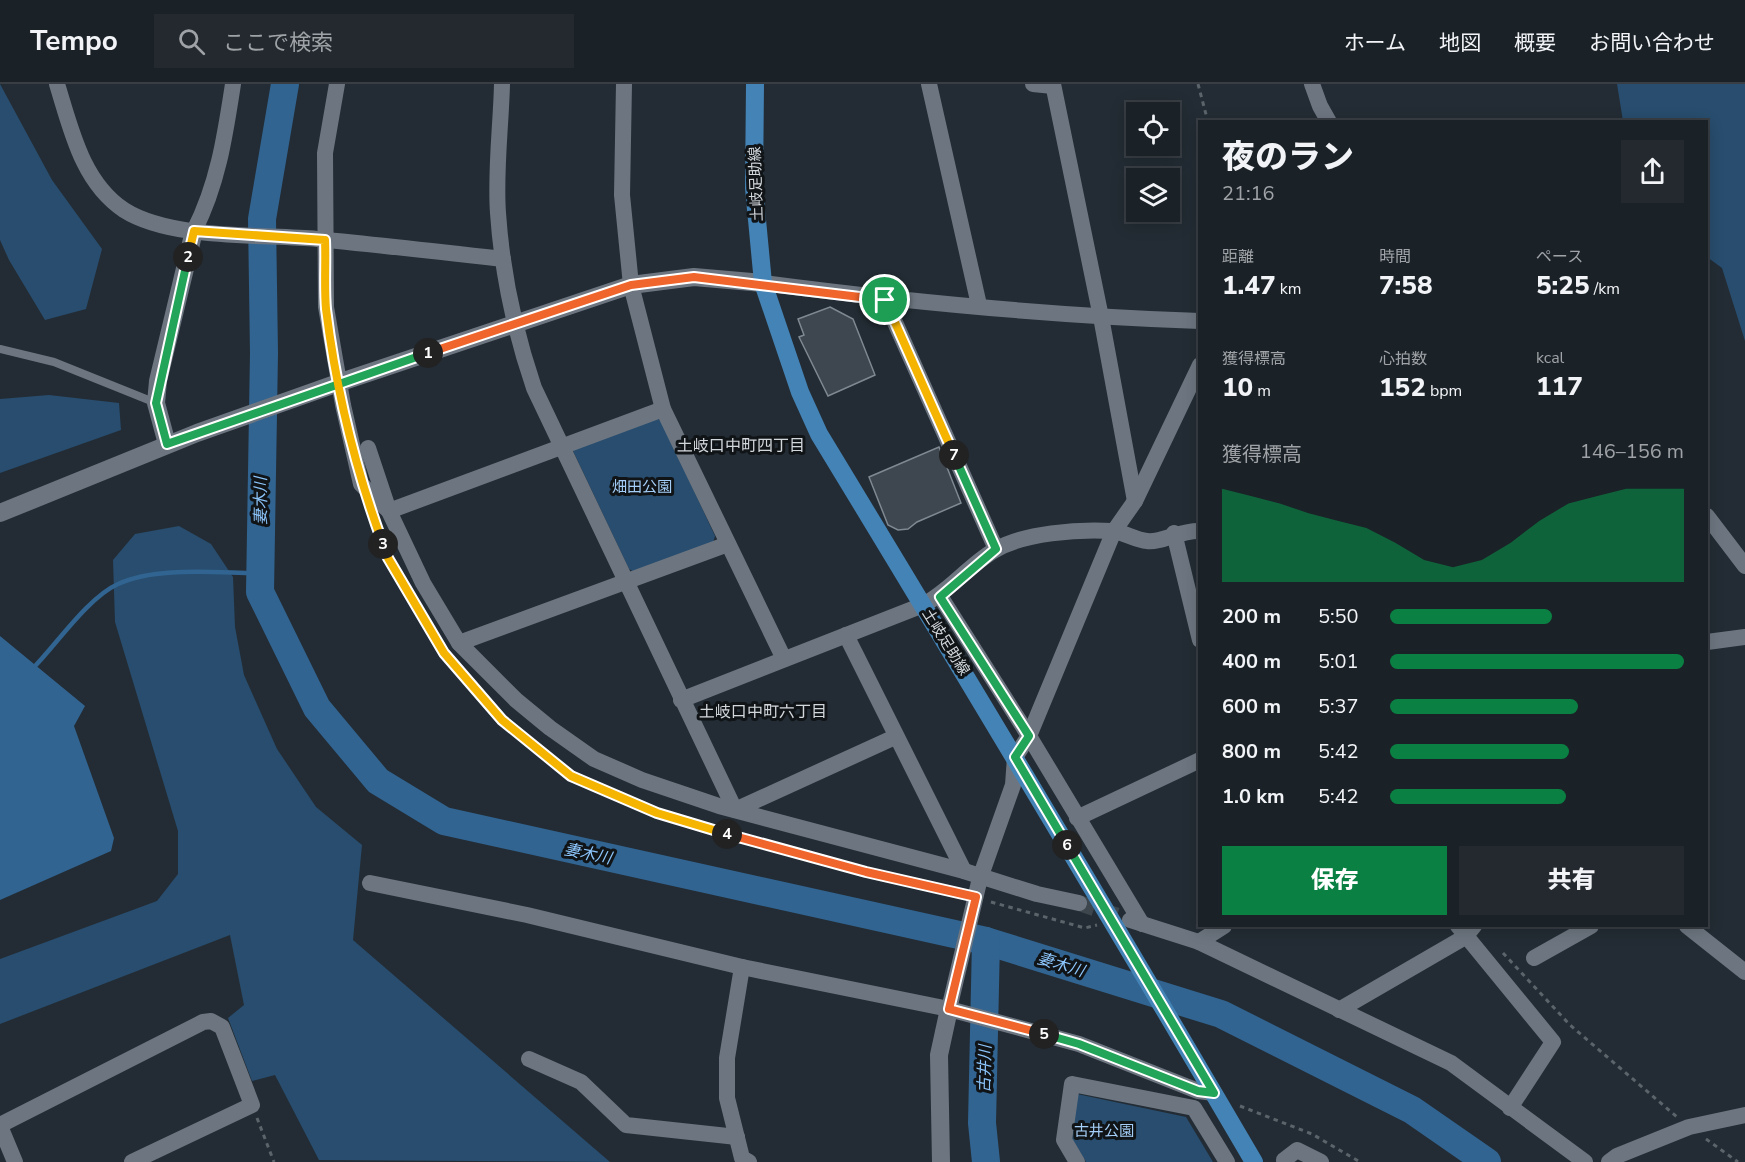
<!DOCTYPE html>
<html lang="ja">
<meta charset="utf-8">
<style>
body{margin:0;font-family:"Nunito Sans","Noto Sans JP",sans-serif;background:#23292f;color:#f1f3f6;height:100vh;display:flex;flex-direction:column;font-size:22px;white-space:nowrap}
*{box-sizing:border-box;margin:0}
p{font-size:20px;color:#9fa3a7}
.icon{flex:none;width:33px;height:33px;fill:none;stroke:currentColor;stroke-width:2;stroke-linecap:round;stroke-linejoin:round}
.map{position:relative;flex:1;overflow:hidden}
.panel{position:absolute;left:1198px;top:36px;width:510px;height:807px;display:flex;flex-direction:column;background:#1a2127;border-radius:0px;box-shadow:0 3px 15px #0003,0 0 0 2px #383e44}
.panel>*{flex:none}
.fabs{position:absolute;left:1126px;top:18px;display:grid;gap:12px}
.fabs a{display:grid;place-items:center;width:54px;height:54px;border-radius:0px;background:#1a2127;box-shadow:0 3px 15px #0003,0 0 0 2px #383e44;font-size:30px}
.pin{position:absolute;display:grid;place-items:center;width:51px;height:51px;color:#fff;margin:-26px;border:3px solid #fff;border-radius:50%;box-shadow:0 2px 6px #0007}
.km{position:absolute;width:30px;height:30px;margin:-15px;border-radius:50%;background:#222;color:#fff;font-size:16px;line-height:30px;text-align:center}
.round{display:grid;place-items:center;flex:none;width:63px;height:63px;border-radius:0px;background:#23292f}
.summary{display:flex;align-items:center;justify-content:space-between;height:102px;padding:0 24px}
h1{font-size:33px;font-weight:800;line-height:45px}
.metrics{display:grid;grid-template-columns:repeat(3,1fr);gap:9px;height:102px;padding:6px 24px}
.metrics div{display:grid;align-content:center}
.metrics b{font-size:26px;font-weight:800}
.metrics small{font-size:16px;font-weight:400}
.metrics p{font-size:16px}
.chart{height:168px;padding:12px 24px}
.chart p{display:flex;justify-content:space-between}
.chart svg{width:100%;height:108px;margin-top:6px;fill:#0b8043;opacity:.7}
.action{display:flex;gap:12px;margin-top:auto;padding:12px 24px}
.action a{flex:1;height:69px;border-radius:0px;background:#0b8043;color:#fff;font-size:24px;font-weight:800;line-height:69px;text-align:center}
.action a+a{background:#23292f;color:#f1f3f6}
ul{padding:0 24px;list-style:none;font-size:20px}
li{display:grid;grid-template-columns:96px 72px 1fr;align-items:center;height:45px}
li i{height:15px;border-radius:8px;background:#0b8043}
header{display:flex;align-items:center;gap:36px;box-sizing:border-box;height:84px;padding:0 30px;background:#1a2127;border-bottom:2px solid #383e44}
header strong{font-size:28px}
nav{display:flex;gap:33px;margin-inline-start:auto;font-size:21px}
.search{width:420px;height:54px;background:#23292f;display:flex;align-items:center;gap:15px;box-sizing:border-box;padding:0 21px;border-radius:0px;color:#9fa3a7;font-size:22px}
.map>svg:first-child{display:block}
.green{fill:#284d6e}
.water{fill:#316491}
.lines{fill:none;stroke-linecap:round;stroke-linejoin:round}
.stream{stroke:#316491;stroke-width:4.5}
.river{stroke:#316491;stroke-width:28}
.building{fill:#3e4750;stroke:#7f8992;stroke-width:1.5}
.minor-tunnel{stroke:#3d464d;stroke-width:16;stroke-dasharray:16 8;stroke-linecap:butt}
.path{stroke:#5c646b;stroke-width:3;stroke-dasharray:4.5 4.5;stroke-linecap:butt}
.service{stroke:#6d7680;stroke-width:8}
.minor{stroke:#6d7680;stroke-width:16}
.tertiary{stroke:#6d7680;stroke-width:18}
.primary{stroke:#4483b6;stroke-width:18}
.split-1-casing{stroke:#fff;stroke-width:12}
.split-2-casing{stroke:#fff;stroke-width:12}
.split-3-casing{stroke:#fff;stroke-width:12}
.split-4-casing{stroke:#fff;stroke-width:12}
.split-5-casing{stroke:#fff;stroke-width:12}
.split-6-casing{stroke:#fff;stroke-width:12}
.split-7-casing{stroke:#fff;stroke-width:12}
.split-8-casing{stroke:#fff;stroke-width:12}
.split-1{stroke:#f0652b;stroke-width:8}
.split-2{stroke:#22a559;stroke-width:8}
.split-3{stroke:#f5b400;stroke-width:8}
.split-4{stroke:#f5b400;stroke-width:8}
.split-5{stroke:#f0652b;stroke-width:8}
.split-6{stroke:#22a559;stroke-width:8}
.split-7{stroke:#22a559;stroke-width:8}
.split-8{stroke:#f5b400;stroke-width:8}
.labels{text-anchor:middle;stroke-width:6;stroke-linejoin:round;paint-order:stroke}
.street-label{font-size:15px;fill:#d2d7dc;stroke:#101417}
.park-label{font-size:15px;fill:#a4cef7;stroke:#101417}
.neighbourhood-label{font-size:16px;fill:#d2d7dc;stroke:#101417}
.water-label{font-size:16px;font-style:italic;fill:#8cc5fb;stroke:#101417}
</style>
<header>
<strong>Tempo</strong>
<div class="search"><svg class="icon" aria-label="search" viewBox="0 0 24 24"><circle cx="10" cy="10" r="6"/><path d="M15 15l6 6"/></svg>ここで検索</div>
<nav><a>ホーム</a><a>地図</a><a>概要</a><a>お問い合わせ</a></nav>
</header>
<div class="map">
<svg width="1745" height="1078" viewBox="0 0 1745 1078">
<rect width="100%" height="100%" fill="#232c34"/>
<g class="green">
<polygon points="0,0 52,96 102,165 86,225 45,236 9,176 0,156"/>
<polygon points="1617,0 1745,0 1745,257 1722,184 1707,173 1707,38 1623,37"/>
<polygon points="49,311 119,319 121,346 0,389 0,315"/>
<polygon points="656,333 662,338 715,452 713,459 634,488 629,485 573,367 577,362"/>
<polygon points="179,442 211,460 233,493 235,543 244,591 277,665 316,723 362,761 353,856 610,1078 319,1076 275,991 252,997 228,934 244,921 230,851 0,940 0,875 157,817 178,790 178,747 115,538 113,476 135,450"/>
<polygon points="1077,1010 1186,1033 1213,1078 1086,1078 1072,1055"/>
</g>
<polygon class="water" points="0,552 85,622 74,642 114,754 111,767 0,816"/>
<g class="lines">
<path class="stream" d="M36,581C58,558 89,513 118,500C156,482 218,489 260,489"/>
<g class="river">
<polyline points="285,0 262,135 264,269 260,508 317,624 378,697 444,737 986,857 1221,930 1412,1026 1487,1078"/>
<polyline points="986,1078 982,1039 986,857"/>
</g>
</g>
<g class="building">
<polygon points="830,223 853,235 875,291 828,312 799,253 804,251 798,235"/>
<polygon points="939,363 961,419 917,438 908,445 898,446 888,441 869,393"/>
</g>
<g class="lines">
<polyline class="minor-tunnel" points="1079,819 1130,836"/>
<g class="path">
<polyline points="1198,0 1208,38"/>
<polyline points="374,436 388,474 444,569 502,636 571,691 658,729 866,788 962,810"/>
<polyline points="991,818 1085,844 1097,841"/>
<polyline points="1503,869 1570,941 1677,1033"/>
<polyline points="1240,1022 1312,1050 1360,1078"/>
<polyline points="257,1034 274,1078"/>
<polyline points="1706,1055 1738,1078"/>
</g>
<polyline class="service" points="0,265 54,278 156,319"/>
<g class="minor">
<path d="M57,0C71,45 82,98 124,126C171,156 263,150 317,155C379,161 441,168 503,175"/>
<polyline points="337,0 325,69 326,223 343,321 361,400 389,427 423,499 459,559 516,616 550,644 594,675 642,696 719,722 964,787 1037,810 1079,819"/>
<path d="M502,0C501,42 495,87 498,129C502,188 515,248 534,304L735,726L895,653"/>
<polyline points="624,0 622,111 631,201 663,325 784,575"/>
<polyline points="929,0 979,221"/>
<polyline points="1033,0 1053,2"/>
<polyline points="1053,0 1101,233 1135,417"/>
<polyline points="1312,0 1320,22 1329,38"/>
<path d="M194,147C218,100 225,52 233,0"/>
<path d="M763,199C908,218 1054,232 1200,237"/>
<polyline points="885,216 996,465"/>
<polyline points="368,364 389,427 663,325"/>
<polyline points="1707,432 1745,482"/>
<polyline points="1174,449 1200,556"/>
<polyline points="940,512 1029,652 1142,840"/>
<polyline points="846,551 964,787"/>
<polyline points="1707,558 1745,553"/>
<polyline points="459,559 728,460"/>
<path d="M681,616L923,521C950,507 969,481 995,466C1024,449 1078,445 1112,447C1124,448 1135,456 1147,457C1161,459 1181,446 1200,447"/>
<polyline points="1077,734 1200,676"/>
<polyline points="370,799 527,831 742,883 949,925 1079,960 1198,1007 1214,1009"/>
<polyline points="1130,836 1199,858 1451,979 1585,1078"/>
<polyline points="1458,842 1553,958 1510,1024"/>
<polyline points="1687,842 1745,888"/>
<polyline points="1199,858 1224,842"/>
<polyline points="1534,874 1591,842"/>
<polyline points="742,883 727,974 727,1014 742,1074 749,1078"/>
<polyline points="949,925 980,794 1013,701 1015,673 1029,652 1114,447 1135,417 1200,281"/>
<polyline points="1339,926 1465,853 1474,842"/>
<polyline points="529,975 581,998 626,1041 737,1053"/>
<polyline points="0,1041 203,938 211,937 222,943 252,1021 132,1078"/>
<polyline points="0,1042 15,1078"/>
<polyline points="1077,1078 1064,1056 1072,1000 1194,1024 1227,1078"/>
<polyline points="1286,1078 1284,1076 1297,1066 1321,1078"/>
<polyline points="1609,1078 1617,1072 1689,1043 1745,1031"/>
</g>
<g class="tertiary">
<polyline points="167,360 156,319 158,297 194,147"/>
<polyline points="0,429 197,349 338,299 631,201 694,193 763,199"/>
<polyline points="941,1078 939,971 949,925"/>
</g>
<path class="primary" d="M755,0L754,104L763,199L800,308L819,350C966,592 1111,834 1254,1078"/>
</g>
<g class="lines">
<defs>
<polyline id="split-1" points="428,269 631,201 694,193 885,216"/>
<polyline id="split-2" points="188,173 156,319 167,360 428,269"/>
<path id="split-3" d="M188,173L194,147L325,156C326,178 324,202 326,225C336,305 355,384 383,460"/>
<polyline id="split-4" points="383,460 388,474 444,569 502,636 571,692 657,729 727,750"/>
<polyline id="split-5" points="727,750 866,788 976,813 949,925 1044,950"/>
<polyline id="split-6" points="1044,950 1079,960 1198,1007 1214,1009 1067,761"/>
<polyline id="split-7" points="954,371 996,465 940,513 1029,652 1015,673 1067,761"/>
<polyline id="split-8" points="885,216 954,371"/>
</defs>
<use href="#split-1" class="split-1-casing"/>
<use href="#split-2" class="split-2-casing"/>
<use href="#split-3" class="split-3-casing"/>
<use href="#split-4" class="split-4-casing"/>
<use href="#split-5" class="split-5-casing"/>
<use href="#split-6" class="split-6-casing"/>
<use href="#split-7" class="split-7-casing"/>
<use href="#split-8" class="split-8-casing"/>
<use href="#split-1" class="split-1"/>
<use href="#split-2" class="split-2"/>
<use href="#split-3" class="split-3"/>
<use href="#split-4" class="split-4"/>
<use href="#split-5" class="split-5"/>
<use href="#split-6" class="split-6"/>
<use href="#split-7" class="split-7"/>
<use href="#split-8" class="split-8"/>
</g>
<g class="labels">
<g class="street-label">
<text transform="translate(756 100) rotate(-92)" y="5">土岐足助線</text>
<text transform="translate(946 558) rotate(58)" y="5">土岐足助線</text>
</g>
<g class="park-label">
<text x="642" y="408">畑田公園</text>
<text x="1104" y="1052">古井公園</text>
</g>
<g class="neighbourhood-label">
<text x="741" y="367">土岐口中町四丁目</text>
<text x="763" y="633">土岐口中町六丁目</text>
</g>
<g class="water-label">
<text transform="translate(260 417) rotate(-90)" y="6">妻木川</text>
<text transform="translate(588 769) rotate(12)" y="6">妻木川</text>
<text transform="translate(1061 880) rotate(17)" y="6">妻木川</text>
<text transform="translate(984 985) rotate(-89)" y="6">古井川</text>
</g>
</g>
</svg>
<div class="fabs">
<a><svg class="icon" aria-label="locate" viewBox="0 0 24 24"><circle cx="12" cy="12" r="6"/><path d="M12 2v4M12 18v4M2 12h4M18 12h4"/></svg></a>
<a><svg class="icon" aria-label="layers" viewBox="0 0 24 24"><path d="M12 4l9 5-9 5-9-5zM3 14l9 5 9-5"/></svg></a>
</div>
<div class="pin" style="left:885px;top:216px;background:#1e9e55"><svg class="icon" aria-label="arrive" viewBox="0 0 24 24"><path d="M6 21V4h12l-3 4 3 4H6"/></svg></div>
<b class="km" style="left:428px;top:269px">1</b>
<b class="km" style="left:188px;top:173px">2</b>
<b class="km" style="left:383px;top:460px">3</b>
<b class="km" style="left:727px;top:750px">4</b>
<b class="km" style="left:1044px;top:950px">5</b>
<b class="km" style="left:1067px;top:761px">6</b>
<b class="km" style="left:954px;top:371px">7</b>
<section class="panel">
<div class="summary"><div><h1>夜のラン</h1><p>21:16</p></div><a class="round"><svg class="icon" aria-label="share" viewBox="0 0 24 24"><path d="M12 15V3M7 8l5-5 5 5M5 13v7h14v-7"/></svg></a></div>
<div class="metrics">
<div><p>距離</p><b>1.47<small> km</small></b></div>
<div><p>時間</p><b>7:58</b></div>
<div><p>ペース</p><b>5:25<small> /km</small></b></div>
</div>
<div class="metrics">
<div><p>獲得標高</p><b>10<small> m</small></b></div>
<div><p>心拍数</p><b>152<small> bpm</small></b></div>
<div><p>kcal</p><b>117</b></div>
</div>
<div class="chart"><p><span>獲得標高</span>146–156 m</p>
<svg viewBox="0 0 160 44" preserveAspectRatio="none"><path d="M0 44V6L10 9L20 12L30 16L40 19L50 22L60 28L70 35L80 38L90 35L100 28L110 19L120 12L130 9L140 6L150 6L160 6V44z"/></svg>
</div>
<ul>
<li><b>200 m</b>5:50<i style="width:55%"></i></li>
<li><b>400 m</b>5:01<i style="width:100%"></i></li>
<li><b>600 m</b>5:37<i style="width:64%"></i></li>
<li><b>800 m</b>5:42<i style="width:61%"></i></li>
<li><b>1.0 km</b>5:42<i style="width:60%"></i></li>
</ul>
<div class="action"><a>保存</a><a>共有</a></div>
</section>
</div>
